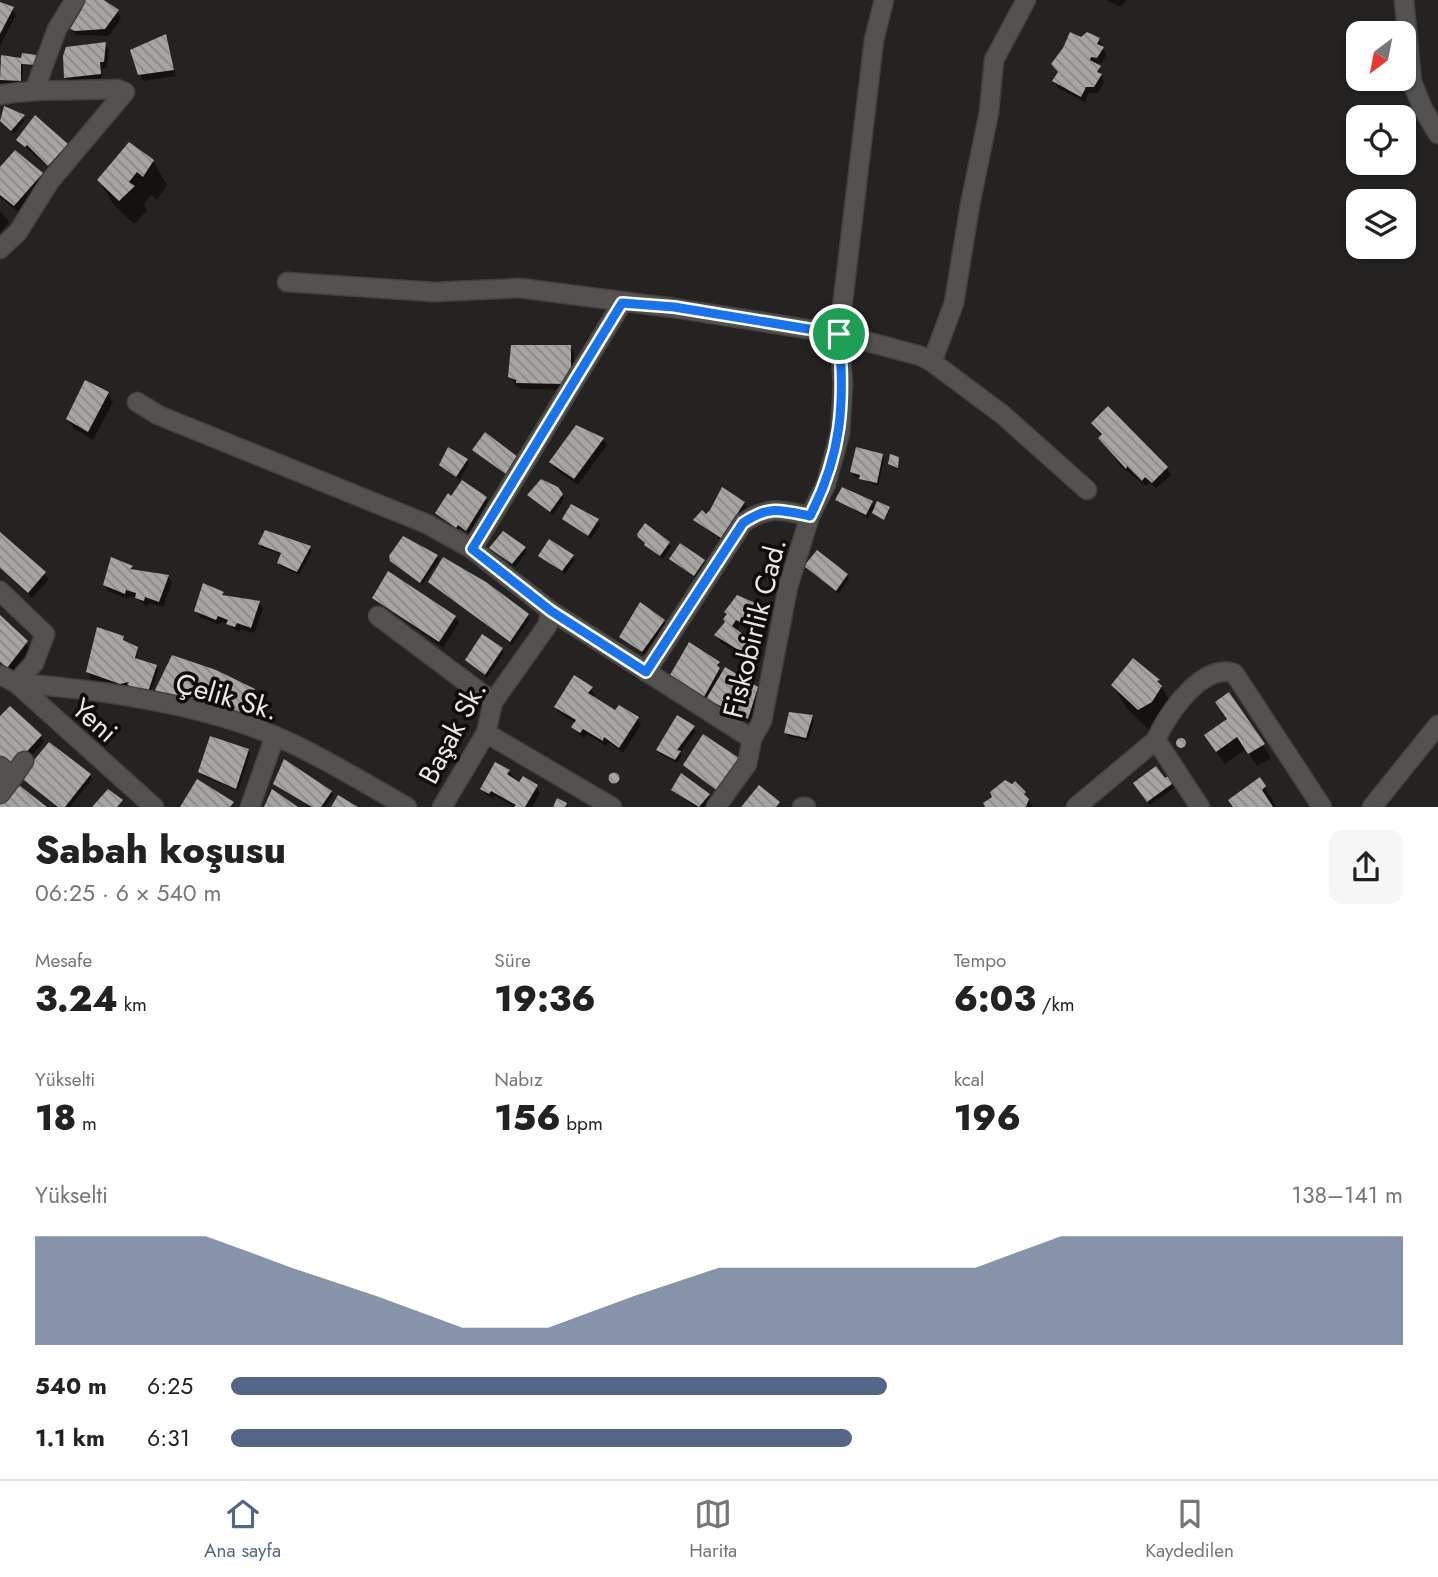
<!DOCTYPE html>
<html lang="tr">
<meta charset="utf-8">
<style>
body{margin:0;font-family:Jost,sans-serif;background:#f6f6f6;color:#222;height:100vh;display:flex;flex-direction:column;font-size:26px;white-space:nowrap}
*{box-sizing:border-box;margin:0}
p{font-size:23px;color:#767676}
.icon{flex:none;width:38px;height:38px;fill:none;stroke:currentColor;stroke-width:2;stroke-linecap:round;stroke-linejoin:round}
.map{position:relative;height:807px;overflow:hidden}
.side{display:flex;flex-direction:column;background:#fff;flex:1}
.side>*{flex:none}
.needle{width:46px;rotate:212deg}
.controls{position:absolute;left:1346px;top:21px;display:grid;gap:14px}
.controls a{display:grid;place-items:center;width:70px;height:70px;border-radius:14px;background:#fff;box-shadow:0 2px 5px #0004;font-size:35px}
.pin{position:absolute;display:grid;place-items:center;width:60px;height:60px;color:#fff;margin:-30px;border:4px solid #fff;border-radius:50%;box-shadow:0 2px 7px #0007}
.round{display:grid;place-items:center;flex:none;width:74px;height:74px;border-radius:14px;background:#f6f6f6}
.headline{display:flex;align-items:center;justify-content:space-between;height:119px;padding:0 35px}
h1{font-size:38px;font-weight:800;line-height:52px}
.figures{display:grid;grid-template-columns:repeat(3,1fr);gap:10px;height:119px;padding:7px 35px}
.figures div{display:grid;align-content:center}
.figures b{font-size:35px;font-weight:800}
.figures small{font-size:19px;font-weight:400}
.figures p{font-size:19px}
.chart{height:196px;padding:14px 35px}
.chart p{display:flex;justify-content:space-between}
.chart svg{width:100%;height:126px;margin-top:7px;fill:#546685;opacity:.7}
ul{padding:0 35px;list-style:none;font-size:23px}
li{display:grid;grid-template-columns:112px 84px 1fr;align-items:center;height:52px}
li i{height:18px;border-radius:9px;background:#546685}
.tabs{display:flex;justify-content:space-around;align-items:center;height:98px;border-top:2px solid #e0e0e0;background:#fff;font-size:19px;color:#767676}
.tabs a{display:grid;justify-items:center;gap:4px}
.tabs .on{color:#546685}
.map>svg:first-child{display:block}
.shadow{fill:#0007}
.building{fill:url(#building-back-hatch)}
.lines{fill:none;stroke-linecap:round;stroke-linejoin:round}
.minor-casing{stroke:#434240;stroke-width:21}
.minor{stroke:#545250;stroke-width:18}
.route-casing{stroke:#fff;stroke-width:14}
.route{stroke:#1a73e8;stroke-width:9}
.labels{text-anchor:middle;stroke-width:7;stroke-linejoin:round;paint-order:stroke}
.street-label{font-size:28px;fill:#e9e8e7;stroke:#0e0d0c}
</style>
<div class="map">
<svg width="1438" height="807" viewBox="0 0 1438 807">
<defs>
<pattern id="building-back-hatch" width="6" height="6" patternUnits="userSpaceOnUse" patternTransform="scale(1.75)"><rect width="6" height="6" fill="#a7a5a2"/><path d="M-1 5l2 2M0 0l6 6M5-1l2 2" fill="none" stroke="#8a8886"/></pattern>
</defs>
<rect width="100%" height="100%" fill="#252321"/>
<g class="shadow">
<polygon points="85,0 104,0 117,11 121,18 109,36 76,35 72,29 83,11"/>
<polygon points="1106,0 1127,0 1121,7"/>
<polygon points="0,4 12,9 16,15 0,46"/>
<polygon points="165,37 176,76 143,81 139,74"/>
<polygon points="1081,39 1099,39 1106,55 1101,64 1097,63 1104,82 1098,93 1089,93 1085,102 1058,88 1054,81 1059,73 1053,64"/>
<polygon points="105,44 109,50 107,68 101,69 102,78 68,81 66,78"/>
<polygon points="23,55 37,58 36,66 23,65 22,84 0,83 0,61 20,60 23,64"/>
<polygon points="4,108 25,120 14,134 0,120"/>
<polygon points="18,140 67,145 70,152 52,171"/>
<polygon points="15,152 46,181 18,212 0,197 0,170"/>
<polygon points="153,161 167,185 157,200 151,195 144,205 147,211 134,224 113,204 99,180"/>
<polygon points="0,211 9,222 0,233"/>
<polygon points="570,346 574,353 574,380 566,390 522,389 516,386 512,379 512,347"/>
<polygon points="108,393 113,402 93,440 73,428 68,419"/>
<polygon points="1108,409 1167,468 1171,475 1156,488 1150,482 1146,486 1120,466 1097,430 1094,423"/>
<polygon points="486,435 509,478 474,450"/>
<polygon points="603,439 607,445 578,485 555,469 551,462"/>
<polygon points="882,455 884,459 878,486 854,476 852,472"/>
<polygon points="467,460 469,464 459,480 441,465"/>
<polygon points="462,482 476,489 488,502 469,533 460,528 458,531 437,513"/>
<polygon points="529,495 562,495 564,499 553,515"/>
<polygon points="837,500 872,502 875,509 890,510 885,520 872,510 868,518"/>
<polygon points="744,503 746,507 723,541 695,521"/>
<polygon points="564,519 597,521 600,525 591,539"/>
<polygon points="0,534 49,579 32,598 0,569"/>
<polygon points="668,543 671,547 663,559 646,545"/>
<polygon points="260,544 310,547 312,551 299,575 281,567 279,563 282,555 262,548"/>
<polygon points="491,548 525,548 527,552 515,567"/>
<polygon points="437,556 439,560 422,585 391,561"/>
<polygon points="540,556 573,556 575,560 565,574"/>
<polygon points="671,559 704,561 706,565 696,578"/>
<polygon points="112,560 134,571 168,576 172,583 163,607 149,603 147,607 137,598 130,596 128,599 108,591 105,584"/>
<polygon points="806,567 847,575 849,579 839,594"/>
<polygon points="430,582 527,615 530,619 512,645"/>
<polygon points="223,594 225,597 259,602 263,609 254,633 240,629 239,633 228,624 221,622 220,625 200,617 196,611"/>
<polygon points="374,598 455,617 459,623 443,648"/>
<polygon points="759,606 762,621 755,634 740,625 736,632 749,642 755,641 758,648 749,660 720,642 716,635 727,623"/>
<polygon points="0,617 31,649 11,673 0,663"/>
<polygon points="664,621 666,625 645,655 621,637"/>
<polygon points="123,638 126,644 136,649 137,661 156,666 158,670 150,695 130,686 124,688 115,683 91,679 88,672"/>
<polygon points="501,649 504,653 487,678 467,661"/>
<polygon points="1133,661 1158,681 1172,705 1153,733 1127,709 1113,685"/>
<polygon points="718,663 722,676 756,688 759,693 750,722 711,703 708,697 706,700 672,675"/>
<polygon points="591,689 595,695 593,698 616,713 637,718 641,725 623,753 608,742 606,746 587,734 584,738 577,733 573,727 576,723 559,713 556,707"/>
<polygon points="157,690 253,691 256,695 247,716 161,697"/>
<polygon points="812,717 814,721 808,741 788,736 786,732"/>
<polygon points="0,719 41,736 44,742 14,775"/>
<polygon points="1228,720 1263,745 1271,758 1257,766 1246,749 1225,764 1214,749"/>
<polygon points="693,727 696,731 680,753 682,756 677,763 660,754 658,750"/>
<polygon points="704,737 740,763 718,793 685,765"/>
<polygon points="1181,740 1185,746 1182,748 1178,743"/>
<polygon points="248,750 250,754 238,791 203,776 200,772"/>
<polygon points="509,771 520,784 536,787 540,793 532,807 514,807 495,796 493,799 486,795 482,789"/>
<polygon points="90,775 92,779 70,807 57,807 22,777"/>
<polygon points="611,776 617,776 618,784 612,783"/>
<polygon points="1172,777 1177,786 1150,805 1138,788"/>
<polygon points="1260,779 1276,807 1234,807"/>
<polygon points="1005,782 1014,783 1033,807 987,807"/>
<polygon points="275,784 331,792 333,796 325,807 310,807"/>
<polygon points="673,790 708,795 710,799 704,807 695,807"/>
</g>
<g class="building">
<polygon points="84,0 104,0 119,10 105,29 75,31 70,29 82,9 80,7"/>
<polygon points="0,2 14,7 0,34"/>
<polygon points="1070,32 1081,37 1087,32 1100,38 1097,44 1104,47 1097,58 1091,57 1090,60 1101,66 1097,72 1102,74 1094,87 1086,87 1081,97 1052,81 1058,72 1051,64 1063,48"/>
<polygon points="166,34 174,70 138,75 130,50"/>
<polygon points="106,42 104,62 100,62 101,74 64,78 63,56 66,47"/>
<polygon points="22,53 37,55 36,65 21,64 21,81 0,80 1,55 21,58"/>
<polygon points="4,106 25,115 11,131 0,121"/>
<polygon points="35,115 68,144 48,166 27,145 25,147 16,140"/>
<polygon points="129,142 154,160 143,177 137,172 129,182 135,186 119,201 97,180"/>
<polygon points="15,150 43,173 14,206 0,195 0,167"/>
<polygon points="511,345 571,345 571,373 563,384 516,383 516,380 508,377"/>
<polygon points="85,380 109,392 88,432 66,419"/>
<polygon points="1108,406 1168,467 1152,483 1145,477 1142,481 1127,466 1126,469 1098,438 1102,434 1091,423"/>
<polygon points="576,425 604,438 574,479 549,462"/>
<polygon points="485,432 518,457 507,475 472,450"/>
<polygon points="448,447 468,459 456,477 439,465"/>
<polygon points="856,447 883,454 877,483 859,479 860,475 850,472"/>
<polygon points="890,454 899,457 898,468 888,464"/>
<polygon points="541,479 558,487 563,494 550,512 527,495"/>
<polygon points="462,480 487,497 466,531 458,525 456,528 435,513 448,493 451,496"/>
<polygon points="722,487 745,502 721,538 693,520 702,510 706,514 710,510"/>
<polygon points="842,487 873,501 866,515 835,500"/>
<polygon points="877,501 890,507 884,520 872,513"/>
<polygon points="571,504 599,519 588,536 562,519"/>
<polygon points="645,523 670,542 660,556 644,545 645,543 638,537 637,534"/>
<polygon points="265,530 311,546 297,572 277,563 281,553 258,544"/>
<polygon points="503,531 526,547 512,564 489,548"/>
<polygon points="0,532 46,572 28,593 0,568"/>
<polygon points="403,536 438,555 420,583 390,561 389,556"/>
<polygon points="549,539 574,555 562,571 538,556"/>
<polygon points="680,543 705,560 694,576 669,559"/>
<polygon points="817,550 848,574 836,591 804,566"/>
<polygon points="111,557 133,566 130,569 169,575 159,602 145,597 144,601 135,598 136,593 126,590 125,594 103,585"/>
<polygon points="443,557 486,582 529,614 510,642 428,582"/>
<polygon points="388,571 456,616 439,642 372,598"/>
<polygon points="203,583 224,592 222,595 260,601 251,628 237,623 235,627 226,624 228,620 218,616 216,620 194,611"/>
<polygon points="737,595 760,605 755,610 759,613 751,628 736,620 732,626 749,639 750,636 756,640 745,654 714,635 725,622 723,619 727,614 724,612"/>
<polygon points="640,602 665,620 642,652 619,637"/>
<polygon points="0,615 28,641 7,668 0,662"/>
<polygon points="97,627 124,636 123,640 138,647 135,658 157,665 148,692 127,685 129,682 120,684 86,672"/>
<polygon points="482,634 503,648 485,675 465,660"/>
<polygon points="689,642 720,662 717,665 720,668 704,697 670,675"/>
<polygon points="172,655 216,670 255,689 245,713 201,704 177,695 173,700 155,690"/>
<polygon points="1133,658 1160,680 1157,681 1162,686 1152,702 1138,710 1111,685"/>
<polygon points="725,667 758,687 748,719 706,699"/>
<polygon points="574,675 593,687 588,693 615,710 619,705 639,717 619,748 604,737 603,741 583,729 580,733 571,727 576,720 554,707"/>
<polygon points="1229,692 1265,744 1248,754 1237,737 1216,752 1204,735 1227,719 1215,702"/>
<polygon points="10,706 42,735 10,770 0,761 0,716"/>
<polygon points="789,712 813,715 806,738 784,733"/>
<polygon points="677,715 695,726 677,750 681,751 675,760 656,750"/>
<polygon points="703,734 739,758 716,790 683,765"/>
<polygon points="210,736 249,749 236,789 198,772"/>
<circle cx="1181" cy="743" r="5"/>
<polygon points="49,742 91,774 65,807 58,807 20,777"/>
<polygon points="284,759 332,791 321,807 312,807 273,784"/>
<polygon points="495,762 510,770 507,774 519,782 523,776 538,785 525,807 514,807 516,805 491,791 489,794 480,789"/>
<polygon points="1156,766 1165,778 1172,774 1176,781 1147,802 1133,783"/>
<circle cx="614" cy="778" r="5.5"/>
<polygon points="681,773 710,794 699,807 671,790"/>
<polygon points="1260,777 1266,786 1262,790 1273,807 1233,807 1228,800"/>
<polygon points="197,779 234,802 230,807 180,807"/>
<polygon points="1005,780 1012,784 1015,781 1026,792 1024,794 1029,799 1026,807 985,807 983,803 992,797 990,792"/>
<polygon points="15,782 47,807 0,807 0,801"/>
<polygon points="759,785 780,802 776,807 741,807"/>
<polygon points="108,789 123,800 117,807 92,807"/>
<polygon points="272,789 298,807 264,807"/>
<polygon points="338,795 358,807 331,807"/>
<polygon points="557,798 567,803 565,807 553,807"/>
</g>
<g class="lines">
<defs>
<g id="minor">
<polyline points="1404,0 1412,82 1423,109 1438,134"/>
<polyline points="35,89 57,29 75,0"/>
<path d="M0,95C39,88 78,91 117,89L125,92L50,181L18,232L0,249"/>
<polyline points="287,282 434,292 520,288 674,308 839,334 921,356 932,362 1003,415 1087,490"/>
<polyline points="932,362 954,303 970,205 989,112 994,60 1026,0"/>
<polyline points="137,402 158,415 427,524 472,549 551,611 752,739"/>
<polyline points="472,549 622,303"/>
<polyline points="0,591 45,634 34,663 16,683"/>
<polyline points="378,616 493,702"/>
<path d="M646,672L743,523C769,505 780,510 810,516"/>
<polyline points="0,675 16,683 154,807"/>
<path d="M16,683C103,690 217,706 295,745C334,764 370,786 407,807"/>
<polyline points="486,733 612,807"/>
<path d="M1156,740C1167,714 1202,663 1234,673L1322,807"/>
<polyline points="0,766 13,777 24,761"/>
<polyline points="0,794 13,777"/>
<polyline points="250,807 275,736"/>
<polyline points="442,807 486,733 493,702 547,626 551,611"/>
<polyline points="716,807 747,764 752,739 762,721 788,587 810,516 826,484 840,433 843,384 839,334 874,40 884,0"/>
<polyline points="802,807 806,807"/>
<polyline points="1076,807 1156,740 1200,807"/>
<polyline points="1372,807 1438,725"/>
</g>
</defs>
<use href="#minor" class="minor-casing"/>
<use href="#minor" class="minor"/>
</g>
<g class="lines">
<defs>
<path id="route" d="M622,303L674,307L839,334C845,403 842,454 810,516C780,510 769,505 743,523L646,672L551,611L472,549Z"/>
</defs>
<use href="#route" class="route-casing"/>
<use href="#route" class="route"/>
</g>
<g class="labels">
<g class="street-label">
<text transform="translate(754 628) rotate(-76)" y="10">Fiskobirlik Cad.</text>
<text transform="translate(227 696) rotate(16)" y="10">Çelik Sk.</text>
<text transform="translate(95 720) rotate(42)" y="10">Yeni</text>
<text transform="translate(452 732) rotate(-62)" y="10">Başak Sk.</text>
</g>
</g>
</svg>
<div class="controls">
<a><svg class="needle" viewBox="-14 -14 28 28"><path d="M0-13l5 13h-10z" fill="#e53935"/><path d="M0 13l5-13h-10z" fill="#767676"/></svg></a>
<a><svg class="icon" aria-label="locate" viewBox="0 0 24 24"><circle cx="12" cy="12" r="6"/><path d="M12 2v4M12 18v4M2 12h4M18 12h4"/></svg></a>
<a><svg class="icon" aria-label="layers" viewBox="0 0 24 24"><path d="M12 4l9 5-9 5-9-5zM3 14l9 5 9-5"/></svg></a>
</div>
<div class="pin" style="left:839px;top:334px;background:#1e9e55"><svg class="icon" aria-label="arrive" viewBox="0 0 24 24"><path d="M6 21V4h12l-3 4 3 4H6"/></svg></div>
</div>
<section class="side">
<div class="headline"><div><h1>Sabah koşusu</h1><p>06:25 · 6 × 540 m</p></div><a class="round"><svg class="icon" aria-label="share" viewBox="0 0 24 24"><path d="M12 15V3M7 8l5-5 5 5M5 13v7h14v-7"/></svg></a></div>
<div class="figures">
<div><p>Mesafe</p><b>3.24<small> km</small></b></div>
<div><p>Süre</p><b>19:36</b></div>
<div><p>Tempo</p><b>6:03<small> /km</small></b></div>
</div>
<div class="figures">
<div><p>Yükselti</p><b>18<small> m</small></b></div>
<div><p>Nabız</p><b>156<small> bpm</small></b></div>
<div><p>kcal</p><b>196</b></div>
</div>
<div class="chart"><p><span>Yükselti</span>138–141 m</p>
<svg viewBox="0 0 160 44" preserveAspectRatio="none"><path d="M0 44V6L10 6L20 6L30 17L40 27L50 38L60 38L70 27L80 17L90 17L100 17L110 17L120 6L130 6L140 6L150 6L160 6V44z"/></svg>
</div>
<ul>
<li><b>540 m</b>6:25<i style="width:56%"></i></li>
<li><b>1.1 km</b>6:31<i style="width:53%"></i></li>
</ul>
</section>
<nav class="tabs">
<a class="on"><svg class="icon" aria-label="home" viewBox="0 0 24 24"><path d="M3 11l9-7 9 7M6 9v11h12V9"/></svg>Ana sayfa</a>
<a><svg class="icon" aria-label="map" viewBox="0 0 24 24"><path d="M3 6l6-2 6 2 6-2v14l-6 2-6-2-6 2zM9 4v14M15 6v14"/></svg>Harita</a>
<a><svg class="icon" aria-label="saved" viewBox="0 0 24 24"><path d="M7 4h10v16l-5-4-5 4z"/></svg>Kaydedilen</a>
</nav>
